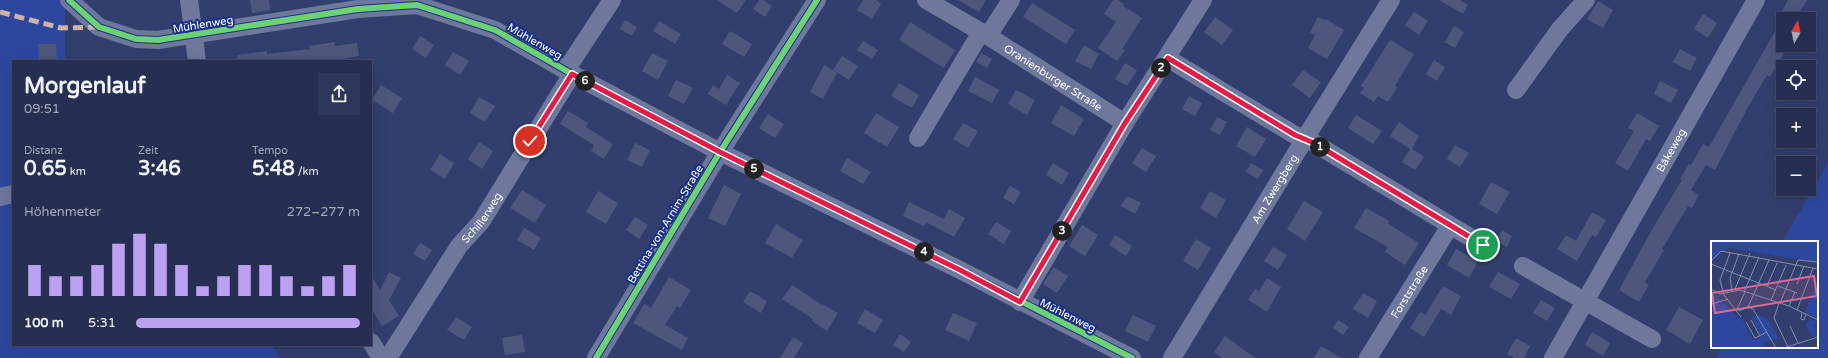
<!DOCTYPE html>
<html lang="de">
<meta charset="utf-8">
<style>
body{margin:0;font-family:"Varela Round",sans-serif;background:#2e3759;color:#f1f3f6;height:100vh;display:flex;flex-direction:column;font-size:15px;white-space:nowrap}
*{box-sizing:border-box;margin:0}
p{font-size:13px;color:#a4a9b8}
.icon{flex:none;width:22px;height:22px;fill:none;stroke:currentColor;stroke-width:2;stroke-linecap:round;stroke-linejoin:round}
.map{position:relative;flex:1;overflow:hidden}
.details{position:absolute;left:12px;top:60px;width:360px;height:286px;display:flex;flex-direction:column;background:#262f52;border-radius:0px;box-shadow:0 4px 16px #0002,0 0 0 1px #424a69}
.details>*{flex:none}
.needle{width:26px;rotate:9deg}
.buttons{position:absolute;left:1776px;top:12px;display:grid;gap:8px}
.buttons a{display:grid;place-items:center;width:40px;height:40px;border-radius:0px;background:#262f52;box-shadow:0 4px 16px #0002,0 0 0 1px #424a69;font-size:20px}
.pin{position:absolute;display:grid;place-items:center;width:34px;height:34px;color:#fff;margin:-17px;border:2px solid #fff;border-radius:50%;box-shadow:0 1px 4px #0007}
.km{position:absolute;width:20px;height:20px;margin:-10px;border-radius:50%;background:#222;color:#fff;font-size:11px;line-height:20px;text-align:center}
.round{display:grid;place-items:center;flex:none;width:42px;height:42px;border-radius:0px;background:#2e3759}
.head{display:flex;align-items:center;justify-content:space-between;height:68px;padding:0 12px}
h1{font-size:22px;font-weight:700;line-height:30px}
.figures{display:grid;grid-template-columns:repeat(3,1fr);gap:6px;height:68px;padding:4px 12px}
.figures div{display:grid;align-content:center}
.figures b{font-size:20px;font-weight:700}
.figures small{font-size:11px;font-weight:400}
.figures p{font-size:11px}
.chart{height:112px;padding:8px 12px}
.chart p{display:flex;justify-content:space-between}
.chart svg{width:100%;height:72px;margin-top:4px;stroke:#bca0f2;stroke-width:6}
ul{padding:0 12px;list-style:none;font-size:13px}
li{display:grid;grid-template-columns:64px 48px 1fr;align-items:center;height:30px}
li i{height:10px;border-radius:5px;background:#bca0f2}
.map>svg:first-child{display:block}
.green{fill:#2e479e}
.building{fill:#4d577d}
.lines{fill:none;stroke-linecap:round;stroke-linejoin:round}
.minor{stroke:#6e789c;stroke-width:18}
.quiet{stroke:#ceb3a9;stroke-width:5;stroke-dasharray:10 5;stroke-linecap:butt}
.cycleway-casing{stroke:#1a3187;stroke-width:8}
.cycleway{stroke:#6cd273;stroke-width:6}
.route-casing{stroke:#fff;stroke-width:8}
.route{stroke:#e11d48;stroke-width:5}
.labels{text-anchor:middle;stroke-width:4;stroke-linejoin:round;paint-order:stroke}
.street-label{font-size:11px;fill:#fff;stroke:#1a3187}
.inset-road{fill:none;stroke:#848ca8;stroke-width:1}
.view{fill:#d76994;fill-opacity:0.15;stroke:#d76994;stroke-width:2}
.inset-edge{fill:none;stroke:#fff;stroke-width:2}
</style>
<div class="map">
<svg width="1828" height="358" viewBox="0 0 1828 358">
<rect width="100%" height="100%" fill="#323f6e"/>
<g class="green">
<polygon points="0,0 63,0 65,2 65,61 13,61 13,345 272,345 281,358 0,358"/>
<polygon points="1828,163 1828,358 1716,358 1722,347 1817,347 1817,242 1782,242"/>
</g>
<g class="building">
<polygon points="250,0 269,0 270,10 252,13"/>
<polygon points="717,0 746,0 737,13"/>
<polygon points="759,0 763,0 772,6 765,17 753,9"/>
<polygon points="863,0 876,0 881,4 872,19 857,10"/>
<polygon points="958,0 986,0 979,12"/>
<polygon points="1113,0 1118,0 1124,4 1123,6 1142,18 1122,49 1125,50 1117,61 1098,48 1116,22 1104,14"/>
<polygon points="1439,0 1460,0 1468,5 1463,14"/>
<polygon points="1788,0 1807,0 1796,19 1783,19 1783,55 1770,77 1767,75 1748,107 1715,170 1706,165 1691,190 1699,195 1692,208 1688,206 1662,249 1664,250 1645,282 1649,285 1639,302 1619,290 1654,226 1682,180 1680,179 1689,164 1691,165 1703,144 1709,147 1782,19 1781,19 1783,15 1781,14"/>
<polygon points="1598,1 1613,10 1603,28 1587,19"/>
<polygon points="1032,3 1075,30 1066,44 1023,17"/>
<polygon points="1414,12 1428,21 1419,35 1405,25"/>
<polygon points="1703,14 1717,23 1708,38 1694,29"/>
<polygon points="1215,17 1233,30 1222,45 1204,32"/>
<polygon points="1318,17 1325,20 1326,19 1344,30 1327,59 1308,48 1315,35 1310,32"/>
<polygon points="625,20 637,27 632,36 620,29"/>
<polygon points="659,21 681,34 675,44 653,31"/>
<polygon points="910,22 955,50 944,68 899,40"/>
<polygon points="1454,26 1464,32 1455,48 1445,42"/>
<polygon points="730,31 752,44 744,57 722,44"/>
<polygon points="420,36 434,45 426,58 412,49"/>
<polygon points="1390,40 1414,54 1395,86 1397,88 1388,102 1378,96 1374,102 1360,93 1364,88 1361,86"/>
<polygon points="863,41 878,50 872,59 857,50"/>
<polygon points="334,42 335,46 357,43 359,56 329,61 238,61 237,55 267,51 267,54 310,49 309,46"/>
<polygon points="38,44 56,44 57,61 39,61"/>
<polygon points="1084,45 1099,54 1091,69 1075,61"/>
<polygon points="1680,49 1697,58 1690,71 1673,62"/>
<polygon points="453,52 469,61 460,75 445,65"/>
<polygon points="652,53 668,61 658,80 642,71"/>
<polygon points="981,53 992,59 987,68 976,62"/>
<polygon points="842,56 858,66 849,80 833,70"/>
<polygon points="1434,60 1445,67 1437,81 1426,74"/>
<polygon points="1125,63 1137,70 1127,86 1115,79"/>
<polygon points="824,65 837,73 823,99 810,92"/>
<polygon points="1303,70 1321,82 1310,98 1292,85"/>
<polygon points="727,75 740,83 726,105 708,94 713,85 719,89"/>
<polygon points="975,77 999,90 992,103 968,91"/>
<polygon points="676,80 693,88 684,104 668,96"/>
<polygon points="1660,81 1678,90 1671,103 1654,94"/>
<polygon points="899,83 919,95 912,108 891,96"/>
<polygon points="381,85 402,98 393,113 372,100"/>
<polygon points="1016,90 1035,100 1027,115 1008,104"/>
<polygon points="1189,96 1202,103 1195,116 1182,109"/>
<polygon points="479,97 495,106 485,122 470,113"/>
<polygon points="1061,105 1084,119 1074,136 1051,123"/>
<polygon points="568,111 588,123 586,127 613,144 604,159 591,151 594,145 560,124"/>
<polygon points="876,113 899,127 887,147 864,133"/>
<polygon points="1637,113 1659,126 1650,141 1646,139 1628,171 1615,163 1634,131 1628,128"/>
<polygon points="768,114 784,124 775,138 759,128"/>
<polygon points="1356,115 1382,131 1373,144 1348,128"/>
<polygon points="1217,117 1227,122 1220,135 1210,130"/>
<polygon points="1399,122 1419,136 1412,149 1424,157 1415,170 1402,162 1410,149 1390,136"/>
<polygon points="963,123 978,131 968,148 953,139"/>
<polygon points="1247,127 1266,139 1255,157 1236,146"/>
<polygon points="479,142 493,151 482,169 468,159"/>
<polygon points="635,143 650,150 642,167 627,160"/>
<polygon points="1455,145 1469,153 1460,167 1447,159"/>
<polygon points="1142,148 1156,156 1146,172 1132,163"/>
<polygon points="440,154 454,163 445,179 430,170"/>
<polygon points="847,158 871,172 863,184 840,171"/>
<polygon points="1053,163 1069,173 1062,185 1046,175"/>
<polygon points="1251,163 1263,170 1258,179 1246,172"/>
<polygon points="1491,182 1510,192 1497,214 1479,204"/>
<polygon points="724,185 741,194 725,226 708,218"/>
<polygon points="1010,186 1021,192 1014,204 1003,198"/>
<polygon points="522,190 546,205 535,223 510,208"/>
<polygon points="598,191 618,203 606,224 586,212"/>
<polygon points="1210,191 1226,200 1216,218 1200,208"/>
<polygon points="1127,196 1141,203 1135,214 1121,206"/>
<polygon points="1304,201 1323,212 1305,241 1287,229"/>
<polygon points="909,202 944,219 949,209 965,218 954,237 926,222 924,226 903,216"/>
<polygon points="1366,208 1389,221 1388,224 1419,243 1405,265 1385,252 1388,247 1354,228"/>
<polygon points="1592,212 1606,220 1596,237 1592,235 1577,261 1557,249 1566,235 1576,241"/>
<polygon points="635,217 648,225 639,239 626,230"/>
<polygon points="996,222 1011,231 1004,244 988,234"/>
<polygon points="776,224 803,240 792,258 765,243"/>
<polygon points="1082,225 1098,235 1085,256 1069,246"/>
<polygon points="524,228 541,238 534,250 517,240"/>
<polygon points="1502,230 1512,236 1507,247 1496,241"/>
<polygon points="1115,235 1132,246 1126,256 1109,245"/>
<polygon points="1196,239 1211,248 1198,270 1183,261"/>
<polygon points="420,243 432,250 425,261 413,254"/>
<polygon points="1273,247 1287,255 1278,270 1264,261"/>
<polygon points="1456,249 1478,261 1469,278 1447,265"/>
<polygon points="1054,267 1068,276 1057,293 1043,284"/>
<polygon points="389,272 401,278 389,300 399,316 382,326 371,308 371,275 380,290"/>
<polygon points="1498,272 1520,284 1511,299 1489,287"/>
<polygon points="669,277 691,290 680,308 677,306 665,325 688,338 682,350 633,323 644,304 651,308"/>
<polygon points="1267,278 1281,287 1267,312 1248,300 1255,289 1259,291"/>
<polygon points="792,285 822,305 822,304 838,313 827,331 812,321 813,319 782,299"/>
<polygon points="1443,286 1461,296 1451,315 1441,309 1424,337 1410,328 1420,312 1425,315"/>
<polygon points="750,291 767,301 761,313 743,302"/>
<polygon points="1363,293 1377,301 1368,318 1353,309"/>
<polygon points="1541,300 1555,308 1547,321 1533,313"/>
<polygon points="1679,307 1703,320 1690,344 1666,330"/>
<polygon points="865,309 883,320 875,333 857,323"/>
<polygon points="953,313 977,323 969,341 945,330"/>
<polygon points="1133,315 1156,326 1148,342 1125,331"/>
<polygon points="456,317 472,327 464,340 447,330"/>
<polygon points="1338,320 1349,327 1343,335 1333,328"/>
<polygon points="1592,332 1610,343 1603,356 1585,345"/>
<polygon points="900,334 911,342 904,352 893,345"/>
<polygon points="522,335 525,352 505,355 502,338"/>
<polygon points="1225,336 1255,358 1222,358 1214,352"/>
<polygon points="793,337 803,343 794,358 780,358"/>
<polygon points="1516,338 1530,346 1524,358 1515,358 1507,354"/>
<polygon points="1321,346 1341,358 1314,358"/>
</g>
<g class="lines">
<g class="minor">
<polyline points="69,0 99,27 136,39 158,40 358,9 417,5 495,30 572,74 720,152 960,270 1132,358"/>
<polyline points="189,0 197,61"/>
<path id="s1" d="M926,0L988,36L1125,123"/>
<polyline points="988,36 1011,0"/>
<polyline points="1167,58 1295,135 1314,143 1483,245"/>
<polyline points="566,70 612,0"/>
<polyline points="1516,90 1560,29 1586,0"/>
<polyline points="918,138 981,32"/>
<polyline points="0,197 13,194"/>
<polyline points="1523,266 1652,339"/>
<polyline points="1020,302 1125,123 1203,0"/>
<polyline points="371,342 381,358"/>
<path id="s2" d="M388,358L459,246L481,222L572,74"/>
<polyline points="596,358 720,152 817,0"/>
<path id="s3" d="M1172,358L1304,140L1391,0"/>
<path id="s4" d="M1368,358L1450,226"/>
<path id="s5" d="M1553,358L1756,0"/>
</g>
<polyline class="quiet" points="0,12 61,28 99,27"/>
<defs>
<g id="cycleway">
<polyline points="69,0 99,27 136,39 158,40 358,9 417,5 495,30 572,74 720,152 960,270 1132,358"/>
<polyline points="596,358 720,152 817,0"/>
</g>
</defs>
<use href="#cycleway" class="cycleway-casing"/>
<use href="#cycleway" class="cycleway"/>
</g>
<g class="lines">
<defs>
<polyline id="route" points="530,141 572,74 720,152 960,270 1020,302 1125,123 1168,58 1295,135 1314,143 1483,245"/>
</defs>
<use href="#route" class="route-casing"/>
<use href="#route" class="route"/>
</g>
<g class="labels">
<g class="street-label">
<text transform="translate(203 24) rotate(-9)" y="4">Mühlenweg</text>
<text transform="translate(535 41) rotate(30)" y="4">Mühlenweg</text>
<text dy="4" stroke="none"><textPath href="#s1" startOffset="149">Oranienburger Straße</textPath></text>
<text dy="4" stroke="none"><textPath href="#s5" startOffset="239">Bäkeweg</textPath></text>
<text dy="4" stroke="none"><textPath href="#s3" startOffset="198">Am Zwergberg</textPath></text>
<text dy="4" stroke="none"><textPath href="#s2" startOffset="169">Schillerweg</textPath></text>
<text transform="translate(665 224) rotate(-59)" y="4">Bettina-von-Arnim-Straße</text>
<text dy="4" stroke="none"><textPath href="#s4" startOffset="78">Forststraße</textPath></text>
<text transform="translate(1068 315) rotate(27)" y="4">Mühlenweg</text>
</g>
</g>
<g transform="translate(1711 241)">
<rect width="107" height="107" fill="#323f6e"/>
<path d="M0,0H107V22L20,7L13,9L0,21ZM107,37V78L94,71ZM0,48L27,77L30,76L42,99L50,95L41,77L47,74L57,78L68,98L52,101L53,107H0ZM99,77L106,81L103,85L107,94L101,96L95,84Z" fill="#2e479e"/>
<path class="inset-road" d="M19,12L9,39L13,54L30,76M0,20L10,10L107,28M0,23L65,49M86,43L93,25M56,45L66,22M67,45L86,52M0,48L9,53L29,49L78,65L107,79M24,48L39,12M21,49L19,37L28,13M33,51L48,16M60,59L75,24M68,62L63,77L77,106M69,62L87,19L107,21M1,63L17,58M78,65L84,51M37,66L58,19M26,68L34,51M86,69L102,27M28,70L37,66L42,68L65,107M91,71L90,78L93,79L95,73M40,79L49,95M35,81L44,97L56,91M79,85L87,102M73,107L107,96"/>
<path class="view" d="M103,35L106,55L4,72L1,52Z"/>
<rect width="107" height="107" class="inset-edge"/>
</g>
</svg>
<div class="buttons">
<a><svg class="needle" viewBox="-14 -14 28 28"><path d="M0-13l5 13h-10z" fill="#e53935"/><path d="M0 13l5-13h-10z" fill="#a4a9b8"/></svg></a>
<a><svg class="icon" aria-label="locate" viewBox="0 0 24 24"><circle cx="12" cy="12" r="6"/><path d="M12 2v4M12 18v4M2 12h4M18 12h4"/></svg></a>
<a>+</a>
<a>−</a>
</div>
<div class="pin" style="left:1483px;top:245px;background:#1e9e55"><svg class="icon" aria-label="arrive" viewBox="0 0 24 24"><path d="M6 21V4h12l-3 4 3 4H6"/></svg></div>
<div class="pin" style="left:530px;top:141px;background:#d93025"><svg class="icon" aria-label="check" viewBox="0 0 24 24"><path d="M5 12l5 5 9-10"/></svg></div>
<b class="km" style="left:1320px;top:147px">1</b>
<b class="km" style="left:1161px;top:68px">2</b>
<b class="km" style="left:1062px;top:231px">3</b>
<b class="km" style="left:924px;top:252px">4</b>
<b class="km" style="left:754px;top:169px">5</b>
<b class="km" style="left:585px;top:81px">6</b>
<section class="details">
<div class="head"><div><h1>Morgenlauf</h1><p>09:51</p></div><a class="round"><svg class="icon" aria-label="share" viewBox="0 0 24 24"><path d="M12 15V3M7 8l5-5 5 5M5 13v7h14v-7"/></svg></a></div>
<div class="figures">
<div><p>Distanz</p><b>0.65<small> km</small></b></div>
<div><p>Zeit</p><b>3:46</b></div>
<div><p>Tempo</p><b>5:48<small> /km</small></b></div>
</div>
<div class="chart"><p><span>Höhenmeter</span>272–277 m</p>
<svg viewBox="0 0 160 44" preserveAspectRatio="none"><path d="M5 44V25M15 44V32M25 44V32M35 44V25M45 44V12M55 44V6M65 44V12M75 44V25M85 44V38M95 44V32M105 44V25M115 44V25M125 44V32M135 44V38M145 44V32M155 44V25"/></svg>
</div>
<ul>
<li><b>100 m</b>5:31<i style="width:100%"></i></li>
</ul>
</section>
</div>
